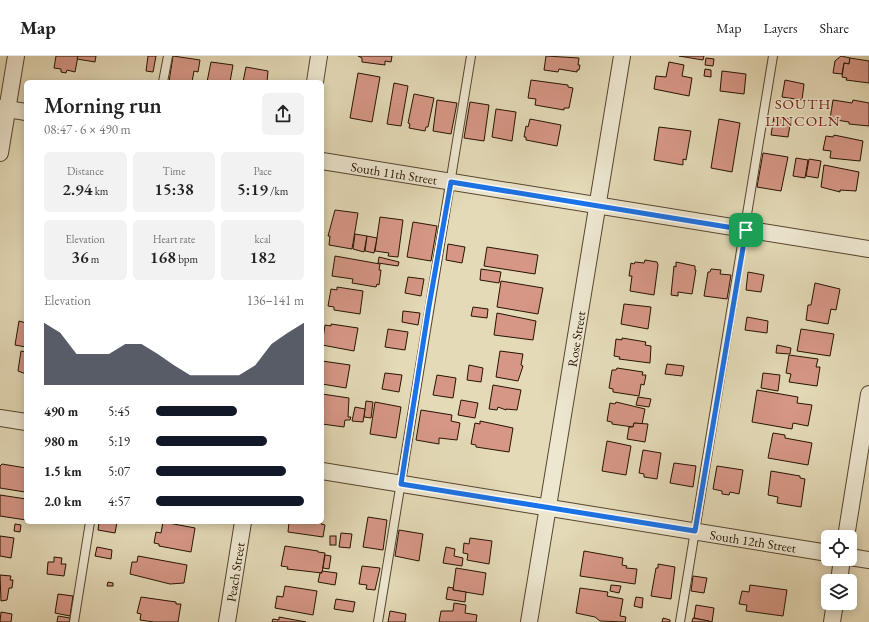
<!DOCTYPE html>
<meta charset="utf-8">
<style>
body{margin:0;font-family:"EB Garamond",serif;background:#f2f2f2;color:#222;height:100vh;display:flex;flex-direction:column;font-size:15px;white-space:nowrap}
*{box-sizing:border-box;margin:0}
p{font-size:13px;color:#767676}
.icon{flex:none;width:22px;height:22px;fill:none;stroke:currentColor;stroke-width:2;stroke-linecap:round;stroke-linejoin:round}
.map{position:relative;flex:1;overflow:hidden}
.panel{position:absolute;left:24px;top:24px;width:300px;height:444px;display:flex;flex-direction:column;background:#fff;border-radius:6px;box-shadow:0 2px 10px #0003}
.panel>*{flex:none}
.buttons{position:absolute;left:821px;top:474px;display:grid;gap:8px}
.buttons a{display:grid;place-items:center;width:36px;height:36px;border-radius:6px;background:#fff;box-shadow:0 2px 10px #0003;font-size:20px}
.pin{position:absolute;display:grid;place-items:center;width:34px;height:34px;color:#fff;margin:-17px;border-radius:8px;box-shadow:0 2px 6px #0006}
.round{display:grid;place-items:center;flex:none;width:42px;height:42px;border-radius:6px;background:#f2f2f2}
.headline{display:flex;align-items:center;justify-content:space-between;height:68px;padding:0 20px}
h1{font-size:22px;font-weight:600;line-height:30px}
.stats{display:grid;grid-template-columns:repeat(3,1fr);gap:6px;height:68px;padding:4px 20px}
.stats div{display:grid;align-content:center;border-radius:6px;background:#f2f2f2;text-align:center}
.stats b{font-size:17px;font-weight:600}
.stats small{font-size:11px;font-weight:400}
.stats p{font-size:11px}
.chart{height:112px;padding:8px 20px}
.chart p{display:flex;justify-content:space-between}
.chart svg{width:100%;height:72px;margin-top:4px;fill:#111827;opacity:.7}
ul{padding:0 20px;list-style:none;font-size:13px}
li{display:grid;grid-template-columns:64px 48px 1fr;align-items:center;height:30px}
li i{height:10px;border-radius:5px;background:#111827}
header{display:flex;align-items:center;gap:24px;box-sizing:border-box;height:56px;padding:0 20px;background:#fff;border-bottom:1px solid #e0e0e0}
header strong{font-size:19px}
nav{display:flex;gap:22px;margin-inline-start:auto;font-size:14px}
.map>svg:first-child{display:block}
.building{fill:#d69786;stroke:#261300}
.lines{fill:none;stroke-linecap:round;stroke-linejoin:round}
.lane-casing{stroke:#56452e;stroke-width:10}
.street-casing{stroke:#56452e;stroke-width:18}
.lane{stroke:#ede7d0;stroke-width:8}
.street{stroke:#ede7d0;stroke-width:16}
.route-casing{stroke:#fff;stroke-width:8}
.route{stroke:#1a73e8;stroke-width:5}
.labels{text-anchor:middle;stroke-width:3;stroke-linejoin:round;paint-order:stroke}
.street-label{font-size:13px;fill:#261300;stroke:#ede7d0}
.quarter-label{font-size:15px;letter-spacing:1px;fill:#7a1f14;stroke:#ede7d0}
</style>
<header>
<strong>Map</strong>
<nav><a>Map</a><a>Layers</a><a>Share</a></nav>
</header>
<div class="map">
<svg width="869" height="566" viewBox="0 0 869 566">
<rect width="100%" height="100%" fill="#e4dab7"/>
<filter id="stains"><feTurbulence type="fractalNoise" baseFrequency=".005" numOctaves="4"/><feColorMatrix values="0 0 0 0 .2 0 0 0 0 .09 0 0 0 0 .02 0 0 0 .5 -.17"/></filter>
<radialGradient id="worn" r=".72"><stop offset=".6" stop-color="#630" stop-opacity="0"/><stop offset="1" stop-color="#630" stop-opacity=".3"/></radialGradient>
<g class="building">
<polygon points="56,0 78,0 75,16 67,14 66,17 61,16 61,13 54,12"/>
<polygon points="78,0 96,0 95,6 77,3"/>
<polygon points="148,0 156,0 153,16 146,15"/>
<polygon points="173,0 200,4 198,16 194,15 192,26 169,26"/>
<polygon points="358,0 392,0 391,6 385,5 385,9 362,6 362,2"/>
<polygon points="546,0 579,2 578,9 580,9 579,14 577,14 577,16 559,13 558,16 544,14"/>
<polygon points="679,0 704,0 703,4"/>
<polygon points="841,0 850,2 849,8 844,7 842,18 833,17 835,5"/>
<polygon points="706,2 714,3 713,10 705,9"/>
<polygon points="850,2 869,5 869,27 846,24 847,22 842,21 844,7 849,8"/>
<polygon points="211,6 233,9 230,26 207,26"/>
<polygon points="669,6 684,9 682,20 692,22 689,40 654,33 656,20 666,21"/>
<polygon points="246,11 268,15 267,26 243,26"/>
<polygon points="705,13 711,14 711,21 704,20"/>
<polygon points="722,15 746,18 744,38 720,35"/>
<polygon points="358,17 380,21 372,66 350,62"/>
<polygon points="531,24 568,29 568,31 573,32 569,52 564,52 564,54 535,49 536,43 528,42"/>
<polygon points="785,24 804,28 802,44 782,41"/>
<polygon points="394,27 408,30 401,70 387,68"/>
<polygon points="414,38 434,42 428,71 426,71 425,75 409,72 410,68 408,67"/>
<polygon points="437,44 457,47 451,78 433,75"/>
<polygon points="833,44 852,47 853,44 869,47 869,70 849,68 849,66 830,63"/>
<polygon points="470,46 489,49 484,85 464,82"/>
<polygon points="496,53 516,56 512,85 492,81"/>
<polygon points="774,61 791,63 788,81 771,79"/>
<polygon points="530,63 561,69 557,90 526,84 526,81 524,81 526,70 528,71"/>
<polygon points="719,63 740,67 732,116 711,112"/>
<polygon points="659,71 691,75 686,104 683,103 683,109 654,104"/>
<polygon points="834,79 863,85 860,105 830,102 831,95 823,94 826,80 833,81"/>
<polygon points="763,97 788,101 781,135 757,131"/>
<polygon points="796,102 808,104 805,122 793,120"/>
<polygon points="809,103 821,105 818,122 806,120"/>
<polygon points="824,109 859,116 856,135 840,134 840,136 821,131"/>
<polygon points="335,154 358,157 352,193 329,189 330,180 328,180"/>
<polygon points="380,161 403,164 398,201 388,200 389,197 375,195"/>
<polygon points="413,166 437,170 431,205 407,201"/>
<polygon points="355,178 367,180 364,196 353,193"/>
<polygon points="367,180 377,182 374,197 365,195"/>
<polygon points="448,188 465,191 462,207 446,204"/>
<polygon points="487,191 538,199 535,218 484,210"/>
<polygon points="335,200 380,208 379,214 381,214 379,229 377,228 376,231 352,227 353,223 332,220"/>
<polygon points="379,201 399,206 398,210 378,207"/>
<polygon points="645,204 657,206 658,209 654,239 630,235 632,220 629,220 631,207 634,208 635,206 644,207"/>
<polygon points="676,206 695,210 695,214 696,214 692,238 678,236 678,240 671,239 674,210 676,211"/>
<polygon points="481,213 501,216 499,227 480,224"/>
<polygon points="711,213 721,214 720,218 731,219 727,243 704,240 708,216 710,216"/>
<polygon points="748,216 764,219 761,236 746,234"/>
<polygon points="408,221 424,223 421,240 405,237"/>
<polygon points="501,225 543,232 538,258 497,251"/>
<polygon points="815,227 840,233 836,254 831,253 828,268 806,264 808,249 811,249"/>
<polygon points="337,231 363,235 360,258 334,254 334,251 328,250 331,233 337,234"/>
<polygon points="624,248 651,251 648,273 621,268"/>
<polygon points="473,251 488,253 487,262 471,260"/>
<polygon points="403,255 420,257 418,269 402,266"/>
<polygon points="497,257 536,265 533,284 494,279"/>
<polygon points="747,261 768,265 767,277 745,274"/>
<polygon points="19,265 26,267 26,291 15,289"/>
<polygon points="331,268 358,272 354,295 322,289 325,269 331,270"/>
<polygon points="388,273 408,276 405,294 385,291"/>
<polygon points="801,273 834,278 830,300 797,295"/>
<polygon points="622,282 646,286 645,289 651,290 650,307 619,303 620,301 614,300 616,283 622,284"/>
<polygon points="777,289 791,292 790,298 776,297"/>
<polygon points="21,295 26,296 26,318 18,315"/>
<polygon points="500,295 523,298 521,309 523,310 518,325 496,321"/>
<polygon points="789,299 818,303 816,311 820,311 817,330 789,326 791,318 786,317"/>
<polygon points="322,305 350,309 346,332 322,328"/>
<polygon points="667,308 684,310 682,320 665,318"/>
<polygon points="469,309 483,312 481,326 467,324"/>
<polygon points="617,312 643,316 642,319 646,319 644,329 641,328 639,340 613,336 613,333 609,332 612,314 616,314"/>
<polygon points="385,317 402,319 399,336 382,333"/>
<polygon points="763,317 780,319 778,335 761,332"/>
<polygon points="437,319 456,322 453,342 433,339"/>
<polygon points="493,329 521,334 517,354 506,353 506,354 498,351 497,354 489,353"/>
<polygon points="757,334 798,341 797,347 812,349 808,370 793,367 792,373 752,366"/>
<polygon points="322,338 349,342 348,361 351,361 350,364 345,364 344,371 322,368"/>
<polygon points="638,341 651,343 649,351 636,349"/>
<polygon points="461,344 478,347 475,362 458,359"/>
<polygon points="366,345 373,346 371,362 364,361"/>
<polygon points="375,346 401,351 396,382 370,378"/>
<polygon points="616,346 645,353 642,368 634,367 633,371 612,368 612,366 607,365 610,347 615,348"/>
<polygon points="355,351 365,353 363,366 352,365"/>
<polygon points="421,354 452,359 451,365 460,367 457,384 439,382 439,388 416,384"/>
<polygon points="480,365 513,372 509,396 476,391 476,389 471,388 475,367 480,368"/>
<polygon points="634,367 648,368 645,386 627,383 629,371 633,371"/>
<polygon points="773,377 785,379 785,382 812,387 808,409 768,402"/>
<polygon points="607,385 631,390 626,419 602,415"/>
<polygon points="643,394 661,397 657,423 644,421 644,418 639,417"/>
<polygon points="674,407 696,410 693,431 670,427"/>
<polygon points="2,408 26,412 25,436 0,432 0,410"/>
<polygon points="717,410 743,414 739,438 730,436 729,439 722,438 722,435 713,433"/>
<polygon points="771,415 800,420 800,422 805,423 801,451 777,447 778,441 768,439"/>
<polygon points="0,439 26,443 26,464 0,460"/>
<polygon points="368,461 387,464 383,494 363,491"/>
<polygon points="99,466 117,466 115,477 98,474"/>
<polygon points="163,466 195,472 191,496 159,490 159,488 154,487 156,476 161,477"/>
<polygon points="289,466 322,466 321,468 325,469 323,481 288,476"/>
<polygon points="15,468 21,469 20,476 14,475"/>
<polygon points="399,474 423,478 419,505 395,500"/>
<polygon points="341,477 352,478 350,492 339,491"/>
<polygon points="0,480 14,482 11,502 0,500"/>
<rect x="330" y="480" width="6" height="9"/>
<polygon points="470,482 492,485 489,508 467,504 468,498 463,497 464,487 469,488"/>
<polygon points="285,490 318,495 318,496 325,497 322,517 287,513 288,511 281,510"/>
<polygon points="97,491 112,494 111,503 95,500"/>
<polygon points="446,491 455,493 454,500 463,502 462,510 443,507"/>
<polygon points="584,495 623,502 622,509 627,510 626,512 637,513 635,528 580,520"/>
<polygon points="325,499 331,500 329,513 323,512"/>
<polygon points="138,500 187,509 184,527 170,528 130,518 132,506 137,506"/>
<polygon points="54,501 62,502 61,508 66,508 64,520 47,518 48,506 54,506"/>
<polygon points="658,508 675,511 671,543 651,540 656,512 658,512"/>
<polygon points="362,510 380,512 375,534 366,533 367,529 359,528"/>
<polygon points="456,512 486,517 483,539 453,534"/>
<polygon points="322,515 337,517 335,529 318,526 320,517 322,517"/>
<polygon points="0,519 11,520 10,524 13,524 12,532 9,532 7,544 1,545"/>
<polygon points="693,520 707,522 704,537 691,535"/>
<polygon points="108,526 113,527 113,530 107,530"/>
<polygon points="611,529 621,530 619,537 610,535"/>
<polygon points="750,529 787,534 783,560 746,555 747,549 739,548 742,535 749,536"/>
<polygon points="285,530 317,535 313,559 275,552 277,540 283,541"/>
<polygon points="448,531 453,532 453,534 466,536 465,546 446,543"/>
<polygon points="580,532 608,536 607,540 623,543 620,560 626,561 625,566 600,565 595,561 576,557"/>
<polygon points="58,538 73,540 70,560 55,557"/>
<polygon points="141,541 176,546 176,548 181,548 178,566 154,566 140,564 141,558 137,557"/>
<polygon points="636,541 643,542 642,552 634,550"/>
<polygon points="336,543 355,546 353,556 334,553"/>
<polygon points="454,547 466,549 465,557 477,559 476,566 439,566 441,555 453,555"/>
<polygon points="696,549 714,552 712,566 694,562"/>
<polygon points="390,555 406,558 405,566 388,566"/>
<polygon points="1,556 12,558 11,566 0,566"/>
<polygon points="58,560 70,562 70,566 57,566"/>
<polygon points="279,561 306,566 272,566 273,563 279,564"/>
<polygon points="663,562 670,564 670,566 662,566"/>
<polygon points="693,562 709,565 709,566 692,566"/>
</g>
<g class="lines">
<defs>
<g id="lane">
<polyline points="163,26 168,0"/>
<polyline points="74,566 90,466"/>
<polyline points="378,566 471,0"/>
<polyline points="680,566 773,0"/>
</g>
<g id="street">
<polyline points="315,26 319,0"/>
<polyline points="0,52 26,56"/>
<polyline points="0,97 16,0"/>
<polyline points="322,105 869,193"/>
<polyline points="0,362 26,366"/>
<polyline points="322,415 828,497"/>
<polyline points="846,481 869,338"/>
<polyline points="850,501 869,504"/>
<polyline points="839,525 842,503"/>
<polyline points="227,566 243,466"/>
<polyline points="529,566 622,0"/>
<polyline points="832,566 835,547"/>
</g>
</defs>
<use href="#lane" class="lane-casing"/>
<use href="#street" class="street-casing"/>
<use href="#lane" class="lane"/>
<use href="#street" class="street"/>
</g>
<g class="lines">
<defs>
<polygon id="route" points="451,126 746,174 695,475 401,428 429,250"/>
</defs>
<use href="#route" class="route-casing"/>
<use href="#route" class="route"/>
</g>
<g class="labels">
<g class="street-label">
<text transform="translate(394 117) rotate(9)" y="5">South 11th Street</text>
<text transform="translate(576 283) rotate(-81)" y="5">Rose Street</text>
<text transform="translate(753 485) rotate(9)" y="5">South 12th Street</text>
<text transform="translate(235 516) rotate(-81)" y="5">Peach Street</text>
</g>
<g class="quarter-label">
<text x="803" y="53">SOUTH<tspan x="803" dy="17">LINCOLN</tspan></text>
</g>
</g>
<rect width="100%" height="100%" filter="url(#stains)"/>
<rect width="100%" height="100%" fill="url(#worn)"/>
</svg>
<div class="buttons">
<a><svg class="icon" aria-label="locate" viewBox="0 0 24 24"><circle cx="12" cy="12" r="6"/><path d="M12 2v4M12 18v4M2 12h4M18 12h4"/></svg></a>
<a><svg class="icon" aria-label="layers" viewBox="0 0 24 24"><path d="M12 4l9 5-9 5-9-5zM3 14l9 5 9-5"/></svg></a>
</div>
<div class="pin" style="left:746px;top:174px;background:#1e9e55"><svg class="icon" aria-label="arrive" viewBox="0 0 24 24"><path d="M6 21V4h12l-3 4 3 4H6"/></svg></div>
<section class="panel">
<div class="headline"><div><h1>Morning run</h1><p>08:47 · 6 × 490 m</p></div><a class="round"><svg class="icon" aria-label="share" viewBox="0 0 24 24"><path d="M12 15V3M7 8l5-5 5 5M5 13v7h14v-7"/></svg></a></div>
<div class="stats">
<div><p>Distance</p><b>2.94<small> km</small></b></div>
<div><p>Time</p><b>15:38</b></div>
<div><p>Pace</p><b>5:19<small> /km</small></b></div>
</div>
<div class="stats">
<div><p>Elevation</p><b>36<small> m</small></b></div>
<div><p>Heart rate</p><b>168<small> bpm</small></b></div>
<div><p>kcal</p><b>182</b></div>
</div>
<div class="chart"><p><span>Elevation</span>136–141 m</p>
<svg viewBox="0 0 160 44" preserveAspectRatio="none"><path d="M0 44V6L10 12L20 25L30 25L40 25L50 19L60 19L70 25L80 32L90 38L100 38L110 38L120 38L130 32L140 19L150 12L160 6V44z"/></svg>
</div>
<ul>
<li><b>490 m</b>5:45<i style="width:55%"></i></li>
<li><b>980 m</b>5:19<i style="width:75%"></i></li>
<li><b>1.5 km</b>5:07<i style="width:88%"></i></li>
<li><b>2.0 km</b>4:57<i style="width:100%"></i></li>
</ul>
</section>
</div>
